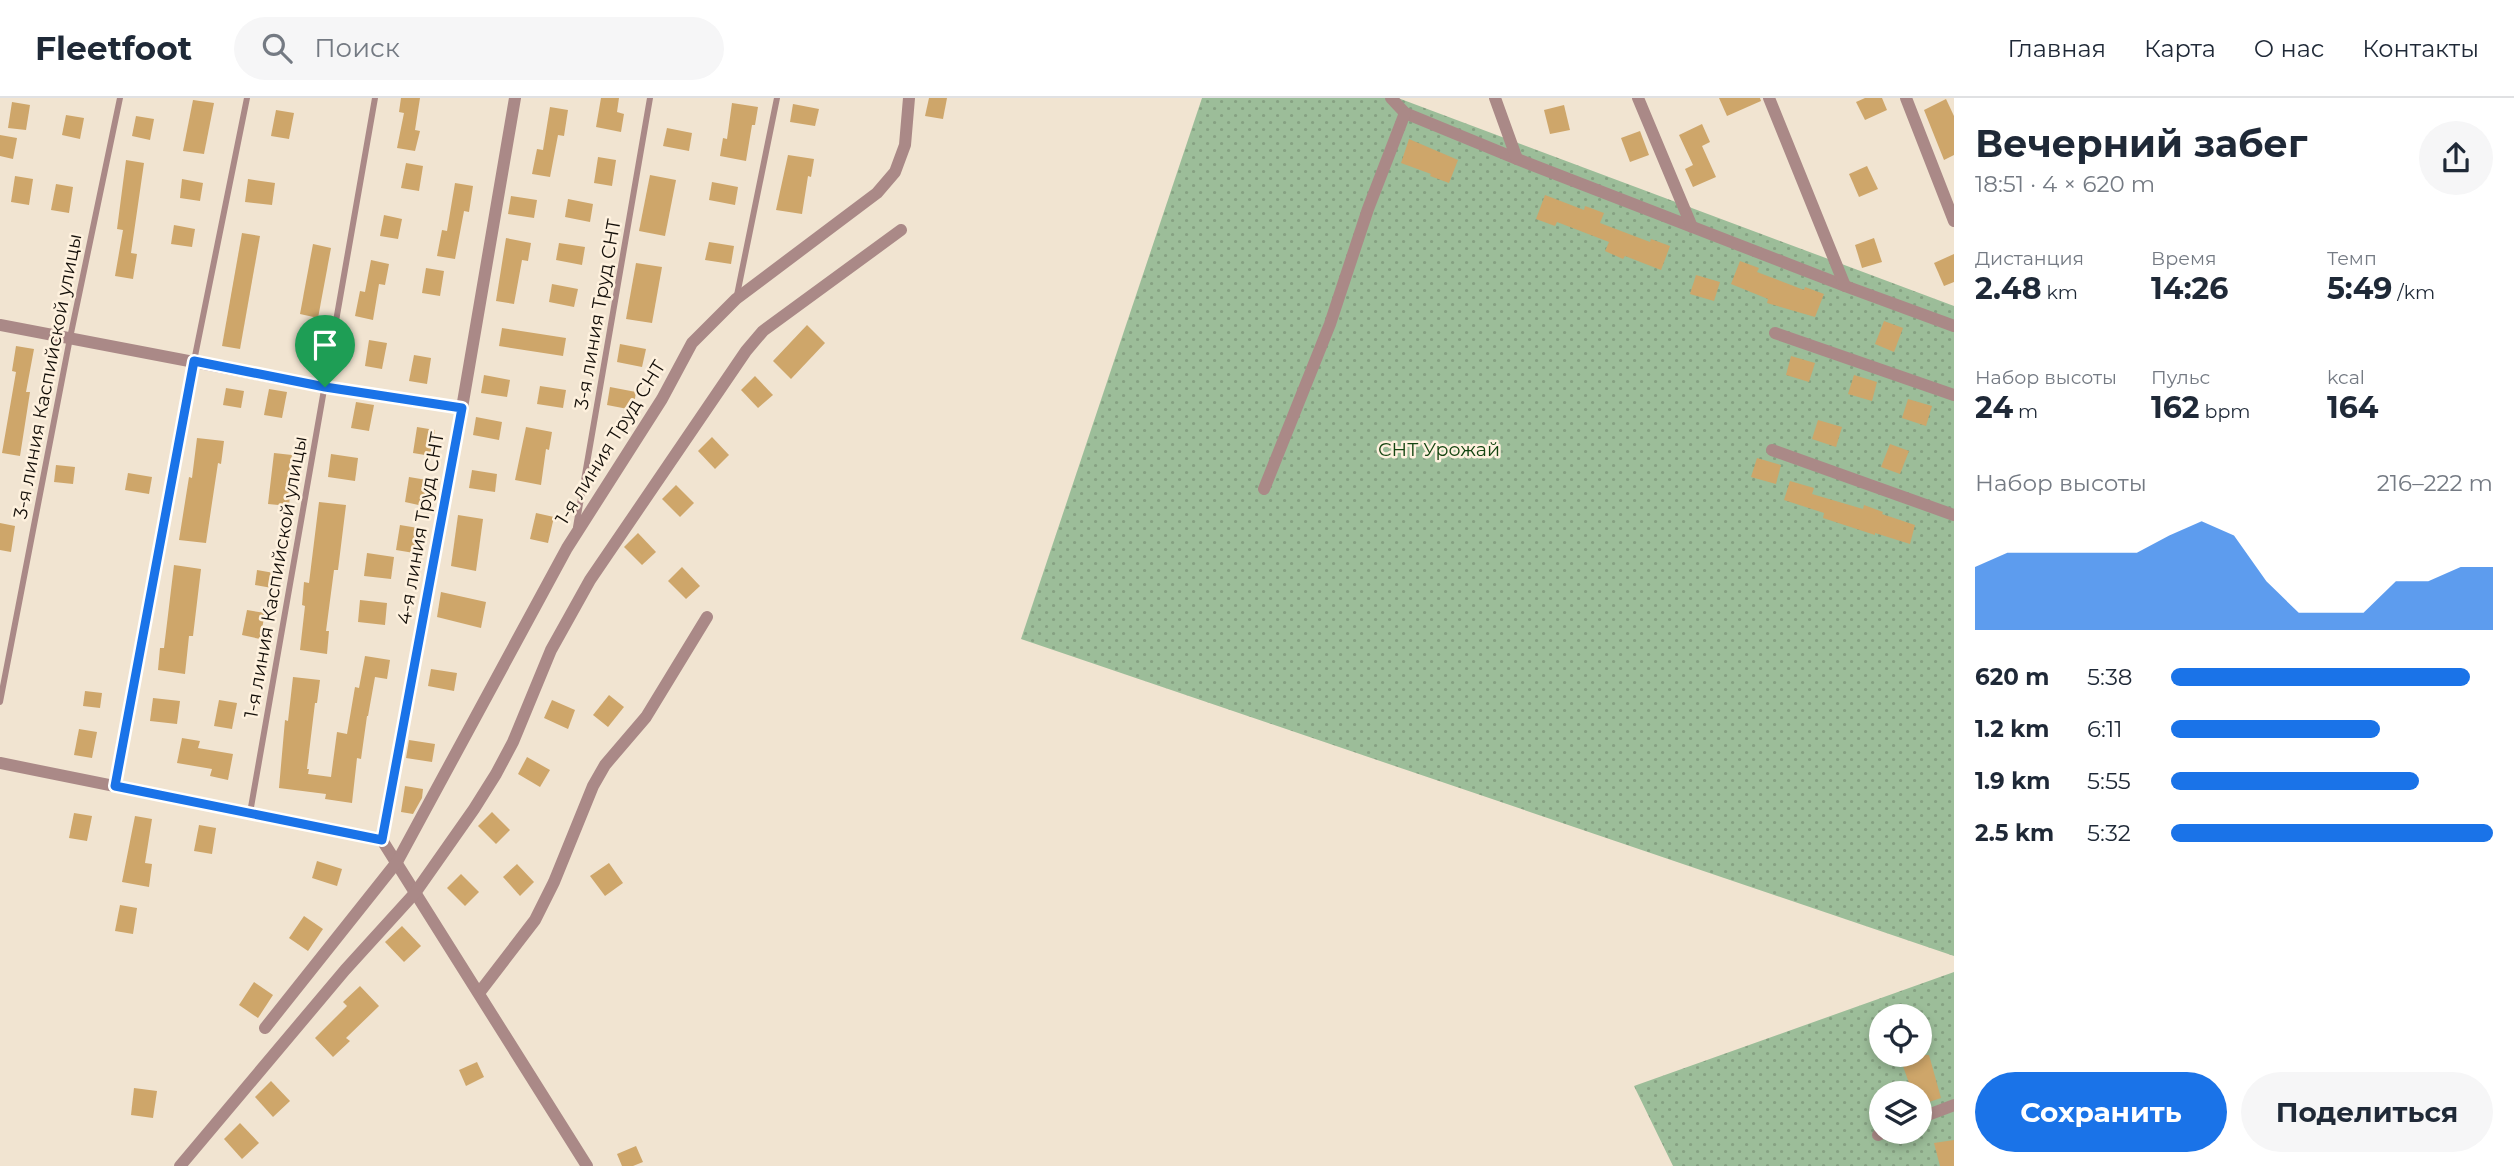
<!DOCTYPE html>
<html lang="ru">
<meta charset="utf-8">
<style>
body{margin:0;font-family:Montserrat,sans-serif;background:#f6f6f7;color:#1f2937;height:100vh;display:flex;flex-direction:column;font-size:26px;white-space:nowrap}
*{box-sizing:border-box;margin:0}
p{font-size:23px;color:#747a83}
.icon{flex:none;width:38px;height:38px;fill:none;stroke:currentColor;stroke-width:2;stroke-linecap:round;stroke-linejoin:round}
.map{position:relative;flex:1;overflow:hidden}
.drawer{display:flex;flex-direction:column;background:#fff;width:560px}
.drawer>*{flex:none}
.tools{position:absolute;left:1869px;top:906px;display:grid;gap:14px}
.tools a{display:grid;place-items:center;width:63px;height:63px;border-radius:50%;background:#fff;box-shadow:0 4px 10px #0003;font-size:35px}
.pin{position:absolute;display:grid;place-items:center;width:60px;height:60px;color:#fff;margin:-72px -30px;border-radius:50% 50% 50% 0;rotate:-45deg;box-shadow:0 0 7px #0007}
.pin .icon{rotate:45deg}
.round{display:grid;place-items:center;flex:none;width:74px;height:74px;border-radius:37px;background:#f6f6f7}
.overview{display:flex;align-items:center;justify-content:space-between;height:119px;padding:0 21px}
h1{font-size:38px;font-weight:700;line-height:52px}
.metrics{display:grid;grid-template-columns:repeat(3,1fr);gap:10px;height:119px;padding:7px 21px}
.metrics div{display:grid;align-content:center}
.metrics b{font-size:30px;font-weight:700}
.metrics small{font-size:19px;font-weight:400}
.metrics p{font-size:19px}
.chart{height:196px;padding:14px 21px}
.chart p{display:flex;justify-content:space-between}
.chart svg{width:100%;height:126px;margin-top:7px;fill:#1a73e8;opacity:.7}
.action{display:flex;gap:14px;margin-top:auto;padding:14px 21px}
.action a{flex:1;height:80px;border-radius:42px;background:#1a73e8;color:#fff;font-size:28px;font-weight:700;line-height:80px;text-align:center}
.action a+a{background:#f6f6f7;color:#1f2937}
ul{padding:0 21px;list-style:none;font-size:23px}
li{display:grid;grid-template-columns:112px 84px 1fr;align-items:center;height:52px}
li i{height:18px;border-radius:9px;background:#1a73e8}
header{display:flex;align-items:center;gap:42px;box-sizing:border-box;height:98px;padding:0 35px;background:#fff;border-bottom:2px solid #e0e1e3}
header strong{font-size:33px}
nav{display:flex;gap:38px;margin-inline-start:auto;font-size:24px}
.search{width:490px;height:63px;background:#f6f6f7;display:flex;align-items:center;gap:18px;box-sizing:border-box;padding:0 24px;border-radius:38px;color:#747a83;font-size:26px}
main{display:flex;flex:1;min-height:0}
.map>svg:first-child{display:block}
.garden{fill:url(#garden-dots);fill-rule:evenodd}
.building{fill:#cea66a}
.lines{fill:none;stroke-linecap:round;stroke-linejoin:round}
.service{stroke:#aa8987;stroke-width:6}
.minor{stroke:#aa8987;stroke-width:12}
.route-casing{stroke:#fff;stroke-width:14}
.route{stroke:#1a73e8;stroke-width:9}
.labels{text-anchor:middle;stroke-width:5;stroke-linejoin:round;paint-order:stroke}
.street-label{font-size:19px;fill:#140f09;stroke:#fef1de}
.park-label{font-size:19px;fill:#134410;stroke:#fef1de}
</style>
<header>
<strong>Fleetfoot</strong>
<div class="search"><svg class="icon" aria-label="search" viewBox="0 0 24 24"><circle cx="10" cy="10" r="6"/><path d="M15 15l6 6"/></svg>Поиск</div>
<nav><a>Главная</a><a>Карта</a><a>О нас</a><a>Контакты</a></nav>
</header>
<main>
<div class="map">
<svg width="1954" height="1068" viewBox="0 0 1954 1068">
<defs>
<pattern id="garden-dots" width="8" height="8" patternUnits="userSpaceOnUse" patternTransform="scale(1.75)"><rect width="8" height="8" fill="#9cbd99"/><path d="M2 2h.1M6 6h.1" fill="none" stroke="#86a182" stroke-width="1.8" stroke-linecap="round"/></pattern>
</defs>
<rect width="100%" height="100%" fill="#f1e4d1"/>
<g class="garden">
<polygon points="1202,0 1398,0 1954,208 1954,858 1021,541"/>
<path d="M1954,874V1068H1673L1634,988ZM1881,919H1920V957H1881ZM1881,996H1920V1034H1881Z"/>
</g>
<g class="building">
<polygon points="401,0 420,0 415,32 420,33 415,53 397,50 404,15 399,14"/>
<polygon points="601,0 619,0 617,14 624,16 621,34 596,29"/>
<polygon points="929,0 947,0 943,21 925,18"/>
<polygon points="1719,0 1760,0 1761,3 1727,18"/>
<polygon points="1865,0 1882,0 1887,12 1865,22 1856,4"/>
<polygon points="1946,1 1954,18 1954,57 1944,62 1924,12"/>
<polygon points="193,2 214,5 204,56 183,53"/>
<polygon points="12,4 30,7 26,32 8,30"/>
<polygon points="732,5 758,9 755,27 752,27 746,63 720,58 723,40 727,41"/>
<polygon points="793,6 819,11 815,28 790,24"/>
<polygon points="1564,7 1570,32 1550,36 1544,12"/>
<polygon points="550,9 568,12 564,38 558,37 550,79 532,76 537,51 543,52"/>
<polygon points="276,12 294,15 289,41 271,38"/>
<polygon points="66,17 84,20 80,41 62,37"/>
<polygon points="136,18 154,21 150,42 132,38"/>
<polygon points="1702,26 1710,44 1702,48 1716,79 1693,89 1685,71 1693,67 1679,37"/>
<polygon points="667,30 692,35 689,53 663,48"/>
<polygon points="1640,33 1649,57 1630,64 1621,40"/>
<polygon points="0,37 17,40 13,61 0,58"/>
<polygon points="1409,41 1458,62 1449,85 1430,78 1431,76 1401,65"/>
<polygon points="788,57 814,61 811,79 808,78 802,116 776,112"/>
<polygon points="598,59 616,62 612,88 594,85"/>
<polygon points="126,62 144,65 131,155 137,156 133,181 115,178 123,132 117,131"/>
<polygon points="406,65 423,68 419,93 401,90"/>
<polygon points="1867,68 1878,91 1859,99 1849,76"/>
<polygon points="650,77 676,82 665,138 639,133"/>
<polygon points="15,78 33,81 29,107 11,104"/>
<polygon points="182,81 203,85 200,103 180,100"/>
<polygon points="248,81 275,85 272,107 245,104"/>
<polygon points="712,84 738,89 735,107 709,102"/>
<polygon points="455,85 473,88 469,114 464,113 455,161 437,158 442,132 447,133"/>
<polygon points="56,86 73,89 69,115 51,112"/>
<polygon points="1545,97 1584,112 1585,108 1604,115 1600,125 1650,144 1651,141 1670,148 1661,172 1625,158 1623,161 1605,153 1609,144 1557,124 1555,128 1536,121"/>
<polygon points="511,98 537,102 534,120 508,116"/>
<polygon points="568,101 593,106 590,124 565,119"/>
<polygon points="384,117 402,121 398,141 380,138"/>
<polygon points="174,127 195,131 192,149 171,146"/>
<polygon points="242,135 260,138 240,251 222,248"/>
<polygon points="506,140 531,145 528,163 522,162 514,206 496,203"/>
<polygon points="1874,140 1882,164 1862,170 1855,147"/>
<polygon points="709,144 734,148 731,166 705,162"/>
<polygon points="559,145 585,149 582,167 556,162"/>
<polygon points="313,146 331,150 318,220 300,216"/>
<polygon points="1954,156 1954,184 1944,188 1934,165"/>
<polygon points="371,162 389,166 385,187 379,186 373,222 355,218 360,193 365,194"/>
<polygon points="1740,163 1759,170 1757,174 1804,192 1805,189 1824,196 1815,219 1767,205 1768,201 1731,186"/>
<polygon points="636,165 662,169 652,225 626,221"/>
<polygon points="426,170 444,173 440,198 422,195"/>
<polygon points="1696,177 1720,184 1714,203 1690,196"/>
<polygon points="552,186 578,191 574,209 549,204"/>
<polygon points="1884,223 1903,230 1894,254 1875,246"/>
<polygon points="807,227 825,245 791,281 773,263"/>
<polygon points="502,230 566,240 563,258 499,248"/>
<polygon points="369,242 387,245 382,271 365,268"/>
<polygon points="620,246 646,251 642,269 617,264"/>
<polygon points="16,248 34,251 26,294 30,294 20,358 2,355 16,274 12,273"/>
<polygon points="414,257 431,260 427,286 409,283"/>
<polygon points="1791,258 1815,265 1809,284 1786,277"/>
<polygon points="484,277 510,282 507,299 481,295"/>
<polygon points="1854,277 1877,284 1872,303 1848,296"/>
<polygon points="755,278 773,297 758,310 741,292"/>
<polygon points="540,288 566,292 563,310 537,306"/>
<polygon points="610,289 636,294 633,312 607,307"/>
<polygon points="226,290 244,293 241,310 223,307"/>
<polygon points="269,291 287,294 282,320 264,317"/>
<polygon points="1908,301 1932,308 1926,328 1902,320"/>
<polygon points="356,304 374,307 369,333 351,330"/>
<polygon points="476,319 502,324 499,342 473,337"/>
<polygon points="1818,322 1842,329 1836,349 1812,341"/>
<polygon points="417,329 435,332 431,358 413,355"/>
<polygon points="526,329 552,334 549,352 546,351 541,387 515,382"/>
<polygon points="712,339 729,357 715,371 698,353"/>
<polygon points="197,340 224,343 221,366 218,365 206,445 179,442 189,379 192,380"/>
<polygon points="1890,346 1909,353 1900,376 1881,369"/>
<polygon points="274,355 292,357 287,387 291,387 289,408 268,406"/>
<polygon points="331,356 358,360 355,383 328,379"/>
<polygon points="1757,360 1781,367 1776,386 1751,379"/>
<polygon points="56,367 75,369 73,386 54,384"/>
<polygon points="472,372 497,376 495,394 469,390"/>
<polygon points="128,375 152,379 149,396 125,392"/>
<polygon points="409,379 427,382 423,408 405,404"/>
<polygon points="1790,383 1814,390 1812,396 1863,411 1864,407 1883,414 1882,416 1915,427 1910,446 1875,435 1875,437 1823,420 1824,415 1784,402"/>
<polygon points="676,387 694,405 680,419 662,401"/>
<polygon points="319,404 346,407 338,472 334,472 326,533 329,533 327,556 300,552 305,508 302,507 304,484 309,485"/>
<polygon points="536,415 554,419 548,445 530,441"/>
<polygon points="458,417 483,421 476,473 451,468"/>
<polygon points="0,425 15,428 11,454 0,452"/>
<polygon points="400,427 418,430 414,455 396,452"/>
<polygon points="638,435 656,454 642,467 624,449"/>
<polygon points="367,455 394,459 391,481 364,478"/>
<polygon points="174,467 201,471 193,538 189,538 185,576 158,572 160,550 164,550"/>
<polygon points="682,469 700,488 686,501 668,483"/>
<polygon points="257,472 274,475 272,490 255,487"/>
<polygon points="441,494 486,504 481,530 437,519"/>
<polygon points="360,502 387,505 385,527 358,524"/>
<polygon points="247,512 265,515 260,541 242,537"/>
<polygon points="365,558 390,562 387,581 375,579 368,618 367,618 361,661 357,660 352,705 325,701 326,696 279,690 285,622 288,623 293,579 320,582 317,605 315,605 307,671 309,671 308,676 331,679 337,634 347,636 355,589 359,590"/>
<polygon points="431,571 457,575 454,593 428,588"/>
<polygon points="85,593 102,595 100,610 83,608"/>
<polygon points="609,597 624,609 608,629 593,617"/>
<polygon points="153,600 180,603 177,626 150,623"/>
<polygon points="219,602 237,605 232,631 214,628"/>
<polygon points="552,602 575,612 568,631 544,620"/>
<polygon points="79,631 97,634 92,660 74,657"/>
<polygon points="182,640 200,643 198,650 233,656 228,682 210,678 212,671 177,665"/>
<polygon points="409,642 435,646 432,664 406,660"/>
<polygon points="527,659 550,672 540,689 518,676"/>
<polygon points="405,688 423,691 422,700 413,716 401,714"/>
<polygon points="492,714 510,732 496,746 478,728"/>
<polygon points="74,715 92,718 87,743 69,740"/>
<polygon points="135,718 152,721 145,765 152,766 149,789 122,784"/>
<polygon points="199,727 216,730 212,756 194,753"/>
<polygon points="317,763 342,771 337,788 312,780"/>
<polygon points="609,765 623,785 605,798 590,778"/>
<polygon points="517,766 534,784 520,798 503,779"/>
<polygon points="461,776 479,794 465,808 447,790"/>
<polygon points="120,807 137,810 133,836 115,833"/>
<polygon points="304,818 323,831 308,853 289,840"/>
<polygon points="402,828 421,848 404,864 385,844"/>
<polygon points="254,884 273,897 258,920 239,907"/>
<polygon points="360,888 379,908 346,940 350,943 333,959 315,940 347,908 343,904"/>
<polygon points="1908,957 1929,957 1941,1000 1920,1007 1920,996 1913,996 1900,960"/>
<polygon points="477,964 484,979 466,988 459,972"/>
<polygon points="271,983 290,1003 273,1019 255,999"/>
<polygon points="134,990 157,993 153,1020 131,1017"/>
<polygon points="240,1025 259,1045 242,1061 224,1041"/>
<polygon points="1954,1042 1954,1068 1940,1068 1934,1045"/>
<polygon points="636,1048 643,1064 633,1068 622,1068 617,1056"/>
</g>
<g class="lines">
<g class="service">
<polyline points="737,197 777,0"/>
<polyline points="576,429 650,0"/>
<polyline points="0,604 70,240 120,0"/>
<polyline points="115,688 194,263 247,0"/>
<polyline points="250,715 375,0"/>
</g>
<g class="minor">
<polyline points="1391,0 1405,15 1517,61 1845,188 1954,228"/>
<polyline points="1495,0 1517,61"/>
<polyline points="1638,0 1692,129"/>
<polyline points="1769,0 1845,188"/>
<polyline points="1906,0 1954,123"/>
<polyline points="0,227 325,289 462,310"/>
<polyline points="1775,235 1954,297"/>
<polyline points="1772,352 1954,417"/>
<polyline points="1264,391 1330,226 1368,111 1405,15"/>
<polyline points="0,665 382,742 587,1068"/>
<polyline points="382,742 462,310 515,0"/>
<polyline points="479,895 535,822 554,784 593,688 605,667 646,619 707,519"/>
<polyline points="265,930 397,764 567,450 662,301 692,245 736,201 877,95 895,74 905,47 909,0"/>
<polyline points="1920,1020 1954,1007"/>
<polyline points="1878,1037 1885,1034"/>
<polyline points="180,1068 345,872 415,795 474,711 496,676 513,644 551,552 590,482 746,253 763,233 901,132"/>
</g>
</g>
<g class="lines">
<defs>
<polygon id="route" points="194,263 325,289 462,310 382,742 115,688"/>
</defs>
<use href="#route" class="route-casing"/>
<use href="#route" class="route"/>
</g>
<g class="labels">
<g class="street-label">
<text transform="translate(597 216) rotate(-80)" y="7">3-я линия Труд СНТ</text>
<text transform="translate(47 278) rotate(-79)" y="7">3-я линия Каспийской улицы</text>
<text transform="translate(610 344) rotate(-58)" y="7">1-я линия Труд СНТ</text>
<text transform="translate(420 430) rotate(-80)" y="7">4-я линия Труд СНТ</text>
<text transform="translate(275 479) rotate(-80)" y="7">1-я линия Каспийской улицы</text>
</g>
<g class="park-label">
<text x="1439" y="358">СНТ Урожай</text>
</g>
</g>
</svg>
<div class="tools">
<a><svg class="icon" aria-label="locate" viewBox="0 0 24 24"><circle cx="12" cy="12" r="6"/><path d="M12 2v4M12 18v4M2 12h4M18 12h4"/></svg></a>
<a><svg class="icon" aria-label="layers" viewBox="0 0 24 24"><path d="M12 4l9 5-9 5-9-5zM3 14l9 5 9-5"/></svg></a>
</div>
<div class="pin" style="left:325px;top:289px;background:#1e9e55"><svg class="icon" aria-label="arrive" viewBox="0 0 24 24"><path d="M6 21V4h12l-3 4 3 4H6"/></svg></div>
</div>
<section class="drawer">
<div class="overview"><div><h1>Вечерний забег</h1><p>18:51 · 4 × 620 m</p></div><a class="round"><svg class="icon" aria-label="share" viewBox="0 0 24 24"><path d="M12 15V3M7 8l5-5 5 5M5 13v7h14v-7"/></svg></a></div>
<div class="metrics">
<div><p>Дистанция</p><b>2.48<small> km</small></b></div>
<div><p>Время</p><b>14:26</b></div>
<div><p>Темп</p><b>5:49<small> /km</small></b></div>
</div>
<div class="metrics">
<div><p>Набор высоты</p><b>24<small> m</small></b></div>
<div><p>Пульс</p><b>162<small> bpm</small></b></div>
<div><p>kcal</p><b>164</b></div>
</div>
<div class="chart"><p><span>Набор высоты</span>216–222 m</p>
<svg viewBox="0 0 160 44" preserveAspectRatio="none"><path d="M0 44V22L10 17L20 17L30 17L40 17L50 17L60 11L70 6L80 11L90 27L100 38L110 38L120 38L130 27L140 27L150 22L160 22V44z"/></svg>
</div>
<ul>
<li><b>620 m</b>5:38<i style="width:93%"></i></li>
<li><b>1.2 km</b>6:11<i style="width:65%"></i></li>
<li><b>1.9 km</b>5:55<i style="width:77%"></i></li>
<li><b>2.5 km</b>5:32<i style="width:100%"></i></li>
</ul>
<div class="action"><a>Сохранить</a><a>Поделиться</a></div>
</section>
</main>
